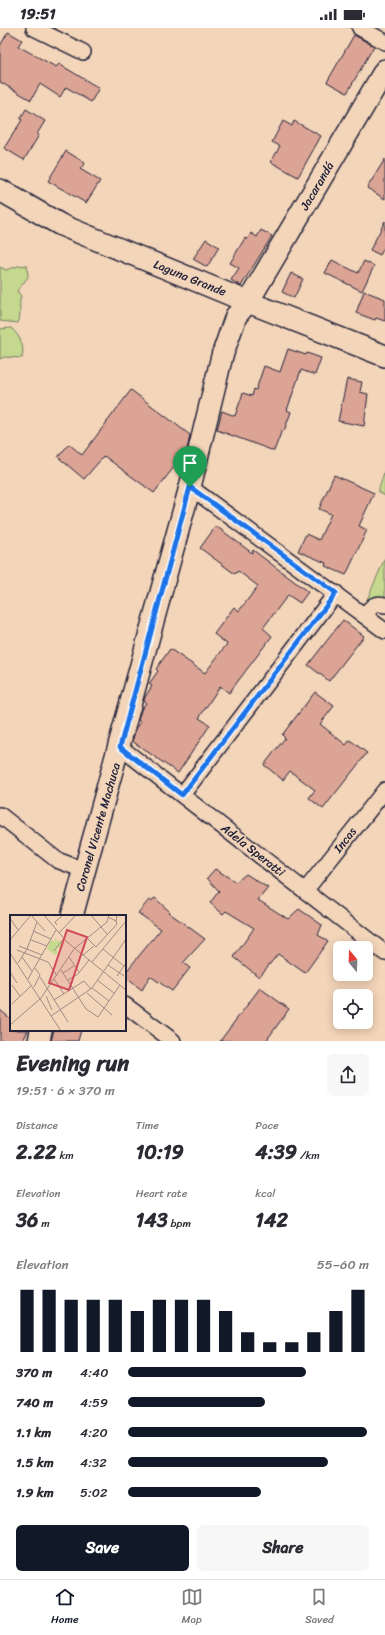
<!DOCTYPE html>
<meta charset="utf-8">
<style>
body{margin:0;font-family:Sriracha,sans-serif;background:#f7f7f7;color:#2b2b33;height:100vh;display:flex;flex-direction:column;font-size:15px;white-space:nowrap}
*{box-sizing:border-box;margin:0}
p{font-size:13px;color:#7c7c81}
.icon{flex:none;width:22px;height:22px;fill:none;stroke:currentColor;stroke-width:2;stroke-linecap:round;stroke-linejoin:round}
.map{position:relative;height:1013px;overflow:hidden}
.details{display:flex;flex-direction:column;background:#fff;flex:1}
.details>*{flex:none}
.needle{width:26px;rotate:341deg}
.controls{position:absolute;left:333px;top:913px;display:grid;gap:8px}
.controls a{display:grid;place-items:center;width:40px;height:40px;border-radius:6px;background:#fff;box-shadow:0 2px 10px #0003;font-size:20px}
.pin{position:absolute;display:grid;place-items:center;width:34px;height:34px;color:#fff;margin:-41px -17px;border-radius:50% 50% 50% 0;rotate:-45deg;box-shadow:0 0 4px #0007}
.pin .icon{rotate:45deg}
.round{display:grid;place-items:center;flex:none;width:42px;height:42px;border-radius:6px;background:#f7f7f7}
.headline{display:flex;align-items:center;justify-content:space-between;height:68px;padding:0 16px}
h1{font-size:22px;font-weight:700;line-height:30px}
.stats{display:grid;grid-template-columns:repeat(3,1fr);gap:6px;height:68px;padding:4px 16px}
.stats div{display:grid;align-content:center}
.stats b{font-size:20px;font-weight:700}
.stats small{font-size:11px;font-weight:400}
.stats p{font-size:11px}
.chart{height:112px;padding:8px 16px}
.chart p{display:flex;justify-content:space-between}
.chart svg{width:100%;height:72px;margin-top:4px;stroke:#111827;stroke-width:6}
.primary-button{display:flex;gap:8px;margin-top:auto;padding:8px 16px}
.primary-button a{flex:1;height:46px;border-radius:6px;background:#111827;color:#fff;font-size:16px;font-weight:700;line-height:46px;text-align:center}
.primary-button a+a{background:#f7f7f7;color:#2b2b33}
ul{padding:0 16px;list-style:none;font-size:13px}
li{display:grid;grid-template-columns:64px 48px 1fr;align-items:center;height:30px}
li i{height:10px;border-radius:5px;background:#111827}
.status{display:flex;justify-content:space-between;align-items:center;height:28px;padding:0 20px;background:#fff;direction:ltr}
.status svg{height:11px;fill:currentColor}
.menu{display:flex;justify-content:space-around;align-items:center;height:56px;border-top:1px solid #e1e1e2;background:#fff;font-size:11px;color:#7c7c81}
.menu a{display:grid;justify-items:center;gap:2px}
.menu .selected{color:#111827}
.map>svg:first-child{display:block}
.green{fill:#c4d88e;stroke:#737d64}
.building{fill:#dca495;stroke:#22223b}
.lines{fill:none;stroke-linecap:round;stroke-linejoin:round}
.street-casing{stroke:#22223b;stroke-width:18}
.secondary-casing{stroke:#22223b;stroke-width:24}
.street{stroke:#f3d5b9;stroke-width:15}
.secondary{stroke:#f3d5b9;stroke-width:21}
.route-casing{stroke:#fff;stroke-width:8}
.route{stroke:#1a73e8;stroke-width:5}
.labels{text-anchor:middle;stroke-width:3;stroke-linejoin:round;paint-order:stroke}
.street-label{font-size:12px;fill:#22223b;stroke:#f3d5b9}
.inset-road{fill:none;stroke:#9f8d87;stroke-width:1}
.view{fill:#d1495b;fill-opacity:0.15;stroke:#d1495b;stroke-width:2}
.inset-edge{fill:none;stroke:#22223b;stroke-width:2}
</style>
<div class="status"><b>19:51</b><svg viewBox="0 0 49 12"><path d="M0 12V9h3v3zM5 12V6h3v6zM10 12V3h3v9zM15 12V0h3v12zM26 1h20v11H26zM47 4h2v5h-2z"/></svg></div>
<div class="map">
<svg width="385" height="1013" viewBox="0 0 385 1013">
<rect width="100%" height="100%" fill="#f3d5b9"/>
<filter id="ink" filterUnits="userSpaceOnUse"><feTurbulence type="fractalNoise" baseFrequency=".025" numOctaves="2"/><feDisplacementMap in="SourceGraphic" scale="8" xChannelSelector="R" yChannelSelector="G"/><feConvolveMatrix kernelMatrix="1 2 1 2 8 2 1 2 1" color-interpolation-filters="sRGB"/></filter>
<g filter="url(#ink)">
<g class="green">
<path d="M27,237L28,249L17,263L21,268C18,278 22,286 18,295L0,293V239L6,242L18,238Z"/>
<path d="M11,300C20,308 25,318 22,330L4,329L0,331V301Z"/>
<polygon points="385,441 385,468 378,464"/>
<polygon points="385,530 385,585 366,574"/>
</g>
<g class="building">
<polygon points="8,4 22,12 18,18 56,39 59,36 99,60 91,74 66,59 60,69 40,56 31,72 0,54 0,18"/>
<polygon points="354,7 374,18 347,65 327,54"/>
<polygon points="26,81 45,93 37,106 39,107 24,132 4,120 22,92 20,91"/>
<polygon points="283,93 292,98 294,93 321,108 298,149 271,134 280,118 272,114"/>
<polygon points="66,123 85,135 80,141 100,153 86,175 48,153"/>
<polygon points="385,131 385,171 367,160"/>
<polygon points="385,193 385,218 380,227 370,222"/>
<polygon points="261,202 272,208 241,258 231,252 239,240 230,235 245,210 247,212 251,205 257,209"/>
<polygon points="206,211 219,219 207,239 193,231"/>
<polygon points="332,232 358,245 364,233 374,238 362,263 325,245"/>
<polygon points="291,245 303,251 294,270 282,264"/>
<polygon points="364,263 385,271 385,293 376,290 375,292 356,285"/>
<polygon points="288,321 306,327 307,325 321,330 315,347 301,342 287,382 291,384 284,403 282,402 274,423 217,402 222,383 235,388 243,365 252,368 254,361 256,362 264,338 280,344"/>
<polygon points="347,351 362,354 360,364 368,366 364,398 338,393"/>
<polygon points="131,362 190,407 187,422 154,465 104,428 84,451 58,429 69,416 82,427"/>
<polygon points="334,447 374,465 359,498 367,502 346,547 325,538 326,535 298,523 306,506 319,512 331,486 319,481"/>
<polygon points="216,498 252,525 253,522 308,564 300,575 288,567 263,600 272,608 229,665 220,658 199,690 210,697 178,745 132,713 136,701 141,694 138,692 141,682 146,675 144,673 145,669 152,658 149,656 158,643 156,641 170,621 205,645 227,616 214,606 234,579 239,583 258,558 238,543 235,546 200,520"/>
<polygon points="343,592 364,608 329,653 308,637"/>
<polygon points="315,664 334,678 320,696 346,717 350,712 367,725 323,781 309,770 315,762 290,743 283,752 264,737 285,710 282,707"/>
<polygon points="215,841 236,854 246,846 268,860 258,872 288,891 299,881 322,897 318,907 328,913 305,945 278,926 259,949 234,929 254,900 226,883 223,886 210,875 219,863 207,850"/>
<polygon points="155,870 169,883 168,884 205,911 183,935 190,940 172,963 150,948 142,962 125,949 125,945 161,901 138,885 149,872 151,873"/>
<polygon points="260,960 289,981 266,1013 220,1013"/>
<polygon points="0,982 11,991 11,1002 28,1002 23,1013 0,1013"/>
<polygon points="54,1002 81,1002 78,1013 51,1013"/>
</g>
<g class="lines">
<defs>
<g id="street">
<polyline points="34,0 83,24"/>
<polyline points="360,0 385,14"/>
<polyline points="190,459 385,603"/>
<path d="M365,587C372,579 373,574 385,577"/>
<polyline points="120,719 385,925"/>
<polyline points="182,767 336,565"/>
<polyline points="0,787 57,832 86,843"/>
<polyline points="305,863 385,762"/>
<polyline points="125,977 173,1013"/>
</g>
<g id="secondary">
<polyline points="0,162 61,197 248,274 385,328"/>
<polyline points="72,888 190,459 222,328 236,288 248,274 385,42"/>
<polyline points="39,1013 41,1002"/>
</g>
</defs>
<use href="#street" class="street-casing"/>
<use href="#secondary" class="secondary-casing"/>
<use href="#street" class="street"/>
<use href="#secondary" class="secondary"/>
</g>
</g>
<g class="lines" filter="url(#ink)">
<defs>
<polygon id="route" points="190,459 336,565 182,767 120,719"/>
</defs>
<use href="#route" class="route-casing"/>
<use href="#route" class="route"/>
</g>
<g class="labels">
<g class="street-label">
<text transform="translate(317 158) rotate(-59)" y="4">Jacarandá</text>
<text transform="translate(190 250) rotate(22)" y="4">Laguna Grande</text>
<text transform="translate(98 799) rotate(-74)" y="4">Coronel Vicente Machuca</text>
<text transform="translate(345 812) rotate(-52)" y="4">Incas</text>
<text transform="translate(253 822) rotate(38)" y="4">Adela Speratti</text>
</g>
</g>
<g transform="translate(10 887)">
<rect width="116" height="116" fill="#f3d5b9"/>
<path d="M45,21L46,25L54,28L52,33H46L48,38L46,40L37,34L41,25L45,27Z" fill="#c4d88e"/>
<path class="inset-road" d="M21,0L35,16M34,0L57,27L116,75M81,0L97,19M98,2L106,6L107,0M0,3L8,15M47,10L45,7L53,0M23,16L41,24M49,18L66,0M74,20L86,32L107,9L106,6M0,25L21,0M21,25L37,31M9,31L32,40M93,34L114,51M7,35L38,47L47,61M44,36L54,23M0,38L51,116M73,40L84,31M12,42L22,56M59,42L69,57M82,47L116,6M8,48L17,34L27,7M98,50L114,61M51,55L76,94L88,102L110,70M0,57L7,68M53,58L64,51M107,61L116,48M30,62L58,107M18,64L46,15M44,64L54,79M58,65L68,59L79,45M87,65L104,78M2,70L10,81M24,72L30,60L25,53M82,73L99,86M77,78L102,100M36,81L42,95M44,85L74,66L81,74M2,89L21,71M41,101L82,73L116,24M0,110L31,83L64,34L97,7L99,0"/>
<path class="view" d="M57,15L77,22L59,75L39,68Z"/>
<rect width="116" height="116" class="inset-edge"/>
</g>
</svg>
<div class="controls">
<a><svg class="needle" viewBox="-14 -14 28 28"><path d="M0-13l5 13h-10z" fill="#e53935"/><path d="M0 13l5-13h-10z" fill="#7c7c81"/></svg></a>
<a><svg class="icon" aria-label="locate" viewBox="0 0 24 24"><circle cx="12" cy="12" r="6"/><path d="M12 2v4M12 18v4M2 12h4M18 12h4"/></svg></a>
</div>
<div class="pin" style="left:190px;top:459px;background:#1e9e55"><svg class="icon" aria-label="arrive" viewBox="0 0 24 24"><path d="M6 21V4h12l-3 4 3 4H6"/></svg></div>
</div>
<section class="details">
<div class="headline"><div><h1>Evening run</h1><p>19:51 · 6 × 370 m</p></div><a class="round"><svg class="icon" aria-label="share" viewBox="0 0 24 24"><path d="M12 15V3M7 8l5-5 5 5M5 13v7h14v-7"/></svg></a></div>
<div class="stats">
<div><p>Distance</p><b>2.22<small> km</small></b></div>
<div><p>Time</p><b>10:19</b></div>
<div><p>Pace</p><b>4:39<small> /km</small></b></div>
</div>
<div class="stats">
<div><p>Elevation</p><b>36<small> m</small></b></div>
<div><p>Heart rate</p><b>143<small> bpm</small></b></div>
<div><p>kcal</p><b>142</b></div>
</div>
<div class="chart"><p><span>Elevation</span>55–60 m</p>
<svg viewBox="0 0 160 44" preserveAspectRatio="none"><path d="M5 44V6M15 44V6M25 44V12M35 44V12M45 44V12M55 44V19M65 44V12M75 44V12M85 44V12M95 44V19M105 44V32M115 44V38M125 44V38M135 44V32M145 44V19M155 44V6"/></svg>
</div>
<ul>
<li><b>370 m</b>4:40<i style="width:74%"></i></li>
<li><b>740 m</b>4:59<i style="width:57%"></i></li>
<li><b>1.1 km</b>4:20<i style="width:99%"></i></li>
<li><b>1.5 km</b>4:32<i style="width:83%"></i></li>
<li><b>1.9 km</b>5:02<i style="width:55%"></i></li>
</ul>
<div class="primary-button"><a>Save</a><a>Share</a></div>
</section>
<nav class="menu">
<a class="selected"><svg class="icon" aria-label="home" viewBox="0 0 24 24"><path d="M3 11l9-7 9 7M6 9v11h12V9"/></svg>Home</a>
<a><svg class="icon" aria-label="map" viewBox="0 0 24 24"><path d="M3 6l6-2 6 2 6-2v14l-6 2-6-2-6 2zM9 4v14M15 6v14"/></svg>Map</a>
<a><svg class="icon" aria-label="saved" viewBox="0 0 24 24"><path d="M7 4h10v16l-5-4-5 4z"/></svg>Saved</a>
</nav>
